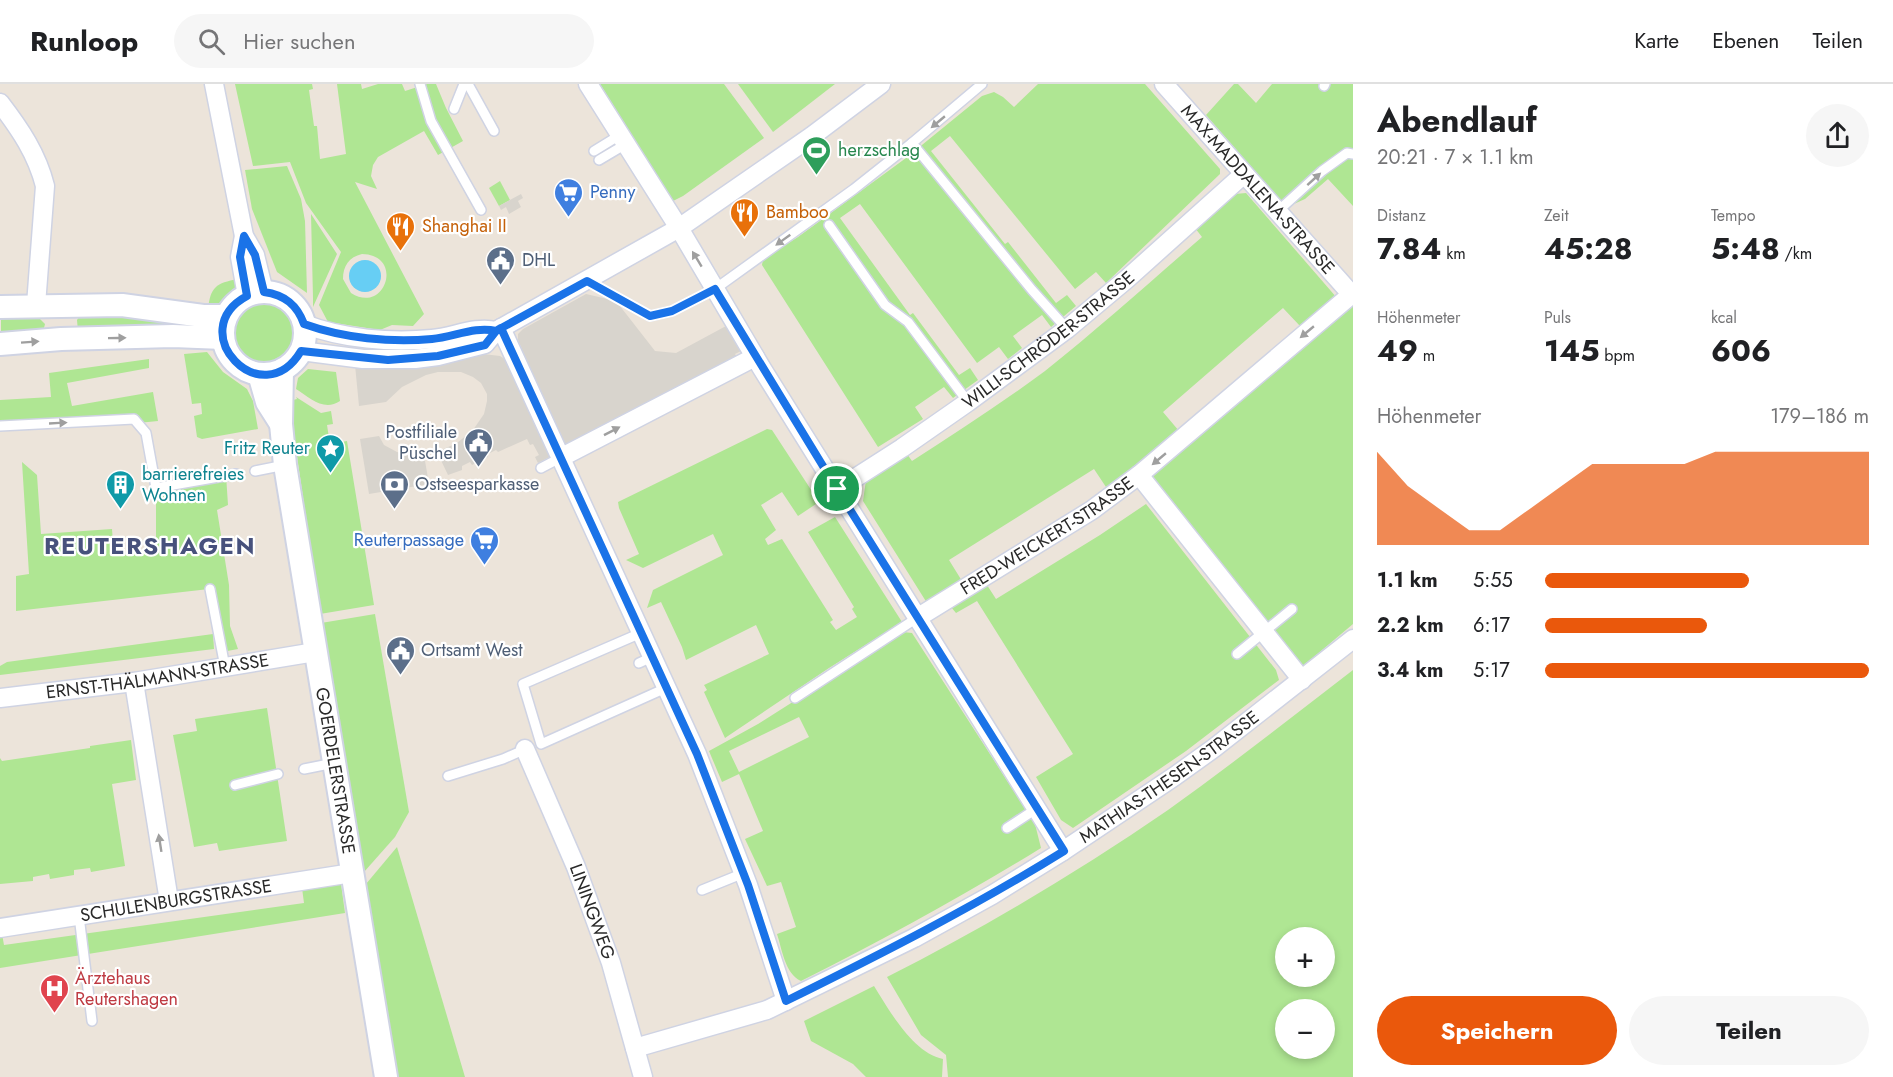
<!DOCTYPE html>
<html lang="de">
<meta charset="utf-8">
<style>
body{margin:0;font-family:Jost,sans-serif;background:#f6f6f6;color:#202124;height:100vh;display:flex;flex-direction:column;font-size:22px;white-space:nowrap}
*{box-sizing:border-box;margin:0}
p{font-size:20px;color:#757577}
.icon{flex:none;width:33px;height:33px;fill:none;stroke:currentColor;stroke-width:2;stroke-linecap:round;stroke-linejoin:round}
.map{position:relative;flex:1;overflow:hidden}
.side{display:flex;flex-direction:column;background:#fff;width:540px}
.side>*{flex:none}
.tools{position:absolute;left:1275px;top:843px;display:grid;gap:12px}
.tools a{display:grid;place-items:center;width:60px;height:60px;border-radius:50%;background:#fff;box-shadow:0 3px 9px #0003;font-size:30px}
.pin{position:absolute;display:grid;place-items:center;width:51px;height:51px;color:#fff;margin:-26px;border:3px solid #fff;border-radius:50%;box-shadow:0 2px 6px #0007}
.round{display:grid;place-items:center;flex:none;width:63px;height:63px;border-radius:32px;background:#f6f6f6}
.headline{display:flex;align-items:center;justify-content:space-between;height:102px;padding:0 24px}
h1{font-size:33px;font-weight:700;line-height:45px}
.stats{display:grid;grid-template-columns:repeat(3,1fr);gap:9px;height:102px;padding:6px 24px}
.stats div{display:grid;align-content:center}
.stats b{font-size:30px;font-weight:700}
.stats small{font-size:16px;font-weight:400}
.stats p{font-size:16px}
.chart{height:168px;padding:12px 24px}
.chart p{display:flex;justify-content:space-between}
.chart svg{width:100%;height:108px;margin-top:6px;fill:#ea580c;opacity:.7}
.action{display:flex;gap:12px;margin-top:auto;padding:12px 24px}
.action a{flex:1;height:69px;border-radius:36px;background:#ea580c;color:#fff;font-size:24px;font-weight:700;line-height:69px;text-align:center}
.action a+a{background:#f6f6f6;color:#202124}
ul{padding:0 24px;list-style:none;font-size:20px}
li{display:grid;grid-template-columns:96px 72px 1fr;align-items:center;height:45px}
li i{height:15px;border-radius:8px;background:#ea580c}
header{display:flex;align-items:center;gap:36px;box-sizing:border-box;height:84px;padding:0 30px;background:#fff;border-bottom:2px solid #e0e0e0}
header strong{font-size:28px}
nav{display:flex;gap:33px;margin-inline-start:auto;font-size:21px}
.search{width:420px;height:54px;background:#f6f6f6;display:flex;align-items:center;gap:15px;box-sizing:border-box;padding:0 21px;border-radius:33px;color:#757577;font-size:22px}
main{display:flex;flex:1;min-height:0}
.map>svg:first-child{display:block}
.green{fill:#afe693;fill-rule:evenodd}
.plaza{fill:#d8d4cd}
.water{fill:#67cef4}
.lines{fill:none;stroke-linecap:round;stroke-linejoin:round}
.service-casing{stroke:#cfd3e3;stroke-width:12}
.minor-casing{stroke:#cfd3e3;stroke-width:21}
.tertiary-casing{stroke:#cfd3e3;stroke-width:26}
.service{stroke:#fff;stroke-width:9}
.minor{stroke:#fff;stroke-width:18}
.tertiary{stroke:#fff;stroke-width:22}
.oneway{fill:#9f9f9f}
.route-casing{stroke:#fff;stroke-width:12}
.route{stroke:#1a73e8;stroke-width:8}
.labels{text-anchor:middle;stroke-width:4.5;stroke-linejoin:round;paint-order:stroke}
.leisure-label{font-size:18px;fill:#27864d;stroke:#fff;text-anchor:start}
.street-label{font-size:18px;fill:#292929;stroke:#fff}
.shop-label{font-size:18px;fill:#366cbe;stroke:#fff;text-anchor:start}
.food-label{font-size:18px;fill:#c56008;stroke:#fff;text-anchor:start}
.service-label{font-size:18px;fill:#4e5e75;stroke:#fff;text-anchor:start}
.culture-label{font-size:18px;fill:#0d838f;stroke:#fff;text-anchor:end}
.health-label{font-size:18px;fill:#be3a42;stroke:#fff;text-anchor:start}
.district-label{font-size:24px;font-weight:bold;letter-spacing:1.5px;fill:#47517c;stroke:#fff}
</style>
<header>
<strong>Runloop</strong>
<div class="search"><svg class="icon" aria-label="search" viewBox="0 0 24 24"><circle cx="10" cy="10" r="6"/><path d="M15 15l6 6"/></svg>Hier suchen</div>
<nav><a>Karte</a><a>Ebenen</a><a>Teilen</a></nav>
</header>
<main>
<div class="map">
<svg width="1353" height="993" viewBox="0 0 1353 993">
<rect width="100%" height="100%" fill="#ece4da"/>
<g class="green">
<path d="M235,0H312L313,5L309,6L314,42H317L320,75L346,70L337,0H361L362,5L378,0H402L405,7L427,0H436L446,24L463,57L438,71L424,47L378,73L373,81L371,92L377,105L355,98L424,230L413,242L392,241L380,246L328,238L319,221L341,168L306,119L290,78L253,82ZM362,170C405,171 385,231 351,209L343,195C343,182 349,173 362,170Z"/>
<polygon points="600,0 724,0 764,54 683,112 673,117"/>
<polygon points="738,0 835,0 773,48"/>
<polygon points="1038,0 1145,0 1220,85 1220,90 1106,199 1096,188 1075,205 950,52 931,67 1005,160 1008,158 1056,219 1067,211 1076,222 1051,243 1042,231 1013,252 1022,264 1008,275 999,263 977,279 860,120 840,134 910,231 913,229 959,291 970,284 978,296 953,314 944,303 915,323 923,335 878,363 762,181 763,175 798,153 906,74 982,12 994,8 1003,13 1014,23"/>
<polygon points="1234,0 1238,0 1256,19 1272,0 1353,0 1353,122 1328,95 1305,115 1278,127 1233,77 1240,70 1206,31"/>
<polygon points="287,82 301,115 305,137 307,209 277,188 252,125 245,86"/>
<polygon points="500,97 510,116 499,122 489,104"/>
<path d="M1246,109L1337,214L1300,242L1283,224L1163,328L1179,347L1108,406L1094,385L949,476L962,497L927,519L863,417L866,396L907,370L912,377C957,348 1002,319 1045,287C1099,244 1150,198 1202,153L1195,144L1235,110Z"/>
<polygon points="311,130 337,170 313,223 313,214"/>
<path d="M238,195C234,212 223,220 208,226C210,203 216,199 238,195Z"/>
<polygon points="1353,212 1353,540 1296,588 1146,386"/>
<circle cx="264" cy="248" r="35"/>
<polygon points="100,230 216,241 78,247 77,236 79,233"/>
<polygon points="37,232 45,240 43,248 1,255 1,234"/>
<polygon points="207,268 223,288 247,305 253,317 258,345 202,355 197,353 194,332 202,330 201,319 192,320 184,270"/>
<polygon points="149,275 149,284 67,299 72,322 153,308 158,337 138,339 0,342 0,316 51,313 49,289"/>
<path d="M308,285L336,288L340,317C324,328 310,314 296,305L298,294Z"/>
<polygon points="296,313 321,329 331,327 333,340 327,341 330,360 347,357 374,521 320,530 289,317 297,315"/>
<polygon points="767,345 772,346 819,418 798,432 782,408 761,421 776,446 765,455 768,461 782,455 833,536 830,538 836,546 857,533 852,525 854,523 808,448 835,433 902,538 829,584 725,654 704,608 707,606 704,601 769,570 756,541 686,576 682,563 661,518 647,524 653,506 723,471 713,450 643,484 626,476 639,470 619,424 618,418"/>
<polygon points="22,378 37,391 41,450 112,445 114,472 156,468 156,404 226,391 228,421 217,426 229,501 230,542 238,565 222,568 209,505 16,527 16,492 29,490"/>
<polygon points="1146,420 1276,586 1279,596 1186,667 1073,744 1061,736 1036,693 1073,670 977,517 956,529 951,523 987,501 996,515 1100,451"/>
<polygon points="375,530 409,728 395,753 364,788 321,539"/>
<path d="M903,548L912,549L1035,740L1041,764C963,812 883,856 801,897C785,890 782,865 777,850L796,843L781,798L767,802L745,755L763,747L739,690L722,698L709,667L758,640ZM799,633L809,653L739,688L729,667Z"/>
<polygon points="213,550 214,565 0,591 0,582 7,578"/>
<path d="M1353,586V993H948L946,971L921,951L887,893C984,844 1078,788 1168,726C1231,681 1292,633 1353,586ZM1286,854H1324V892H1286ZM1286,926H1324V964H1286Z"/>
<polygon points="267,624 287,757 219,767 217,759 194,763 173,651 197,647 195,635"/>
<polygon points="131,656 136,696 112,700 125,782 91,788 90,784 74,786 74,791 50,795 49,790 33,793 33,797 0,800 0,674 2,677 90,664 90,662"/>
<polygon points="397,763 465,993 398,993 366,800"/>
<polygon points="341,800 345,829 0,884 0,851 2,850 4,861 304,819 302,804"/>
<path d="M874,902C889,926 913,969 943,975L942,993H866L853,980L811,957L804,937Z"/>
</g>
<g class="plaza">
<polygon points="521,110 523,114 518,117 521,123 509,130 506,123 501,126 499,122"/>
<polygon points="586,210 616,217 655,267 676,269 726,242 741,267 735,270 738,275 565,364 518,256 518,250 523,245"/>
<polygon points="483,270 500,272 508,277 550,373 538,379 535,373 539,371 533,360 530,361 527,355 498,368 496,366 488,370 488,373 472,381 470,378 462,382 462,386 448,391 437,368 457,359 473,346 484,330 487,317 487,310 481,299 473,293 461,288 438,288 426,291 402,303 386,318 359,322 355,281 415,280"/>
<polygon points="379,352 384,361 397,368 415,372 424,371 429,400 369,410 360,355"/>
</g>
<circle class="water" cx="365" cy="192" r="16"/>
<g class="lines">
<defs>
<g id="service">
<polyline points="420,0 431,37 481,126"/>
<polyline points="468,0 494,47"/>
<polyline points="1324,2 1325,0"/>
<polyline points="454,25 464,0"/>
<polyline points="912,59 1032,206 1067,245"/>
<polyline points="594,67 620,51"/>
<polyline points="599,76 626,60"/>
<polyline points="1278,127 1322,87 1347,69 1353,70"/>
<polyline points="829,141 885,221 908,238 968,318"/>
<polyline points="587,197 650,232 672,227 715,205 854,105 912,59 982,0"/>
<polyline points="0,342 134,335 146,349 156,404 236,390"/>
<polyline points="541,384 560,374"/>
<polyline points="255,387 285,381"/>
<polyline points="210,505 225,583"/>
<polyline points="641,549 523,600 541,660 666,604"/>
<polyline points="1237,570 1292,525"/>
<polyline points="639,579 652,573"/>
<polyline points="795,614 917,534"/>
<polyline points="304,685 334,679"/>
<polyline points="448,692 503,675 528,664"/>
<polyline points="235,701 278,690"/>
<polyline points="1007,744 1036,725"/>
<polyline points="702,806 744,789"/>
<polyline points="79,832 92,937"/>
</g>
<g id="minor">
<polyline points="214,0 244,152 255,171 264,208"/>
<polyline points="588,0 679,144 761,283 1063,767"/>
<path id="s1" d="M1164,0L1353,212"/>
<path d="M0,19C20,45 37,70 45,102L36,221"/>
<polyline points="244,152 240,173 247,212"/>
<path d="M304,240C343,255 391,259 432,255C454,253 475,242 496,247"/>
<polyline points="501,244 697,670 748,801 786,917"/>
<polyline points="301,267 363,275 415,275 438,272 485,260 496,247 679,144 812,52 881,0"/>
<polyline points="560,374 755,273"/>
<polyline points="1139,391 1302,596"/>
<path id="s2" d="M838,405L902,364L968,318L1067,245L1128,194L1244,90"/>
<path id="s3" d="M917,534L1092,426L1139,391L1352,210"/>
<polyline points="134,598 169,817"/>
<path id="s4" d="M0,614L134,598L315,568"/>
<path id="s5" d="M525,665L576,783L611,879L643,993"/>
<path id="s6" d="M0,844L352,789"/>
<path id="s7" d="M635,964L767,926L914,854L992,811L1063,767L1175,692L1214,664L1353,555"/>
</g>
<g id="tertiary">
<circle cx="264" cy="249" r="41"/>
<polyline points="0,223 122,221 203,232 226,232"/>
<polyline points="0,260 61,255 173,252 223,254"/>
<path id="s8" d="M282,286L281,340L285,381L386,993"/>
<polyline points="259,290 267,318 281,340"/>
</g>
</defs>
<use href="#service" class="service-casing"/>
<use href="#minor" class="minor-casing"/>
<use href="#tertiary" class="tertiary-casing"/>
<use href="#service" class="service"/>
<use href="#minor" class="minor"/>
<use href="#tertiary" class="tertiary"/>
</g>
<defs><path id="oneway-solid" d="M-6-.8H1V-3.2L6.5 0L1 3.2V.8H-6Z" transform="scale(1.5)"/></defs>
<g class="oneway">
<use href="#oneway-solid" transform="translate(938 38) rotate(140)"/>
<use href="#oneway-solid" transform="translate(1314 95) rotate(-42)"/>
<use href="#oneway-solid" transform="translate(783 156) rotate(144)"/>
<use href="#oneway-solid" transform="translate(697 175) rotate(-121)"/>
<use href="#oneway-solid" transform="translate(1307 248) rotate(140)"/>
<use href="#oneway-solid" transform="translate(117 254) rotate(-1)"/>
<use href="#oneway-solid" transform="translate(30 258) rotate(-4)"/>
<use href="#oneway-solid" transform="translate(58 339) rotate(-3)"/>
<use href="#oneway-solid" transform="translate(612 347) rotate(-27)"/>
<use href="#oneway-solid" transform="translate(1159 375) rotate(140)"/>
<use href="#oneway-solid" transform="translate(160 759) rotate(-99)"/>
</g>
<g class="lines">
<defs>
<path id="route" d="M837,405L715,205L672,227L650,232L587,197L496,247C475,242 454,253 432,255C391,259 343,254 304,240C297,221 285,211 264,208L255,171L244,152L240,173L247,212C182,247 262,332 301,267L388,276L438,272L485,261L496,247L501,244L697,670L748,801L786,917C881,870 974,823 1064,767L837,405"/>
</defs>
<use href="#route" class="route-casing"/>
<use href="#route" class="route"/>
</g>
<defs>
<symbol id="stadium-pin" viewBox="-11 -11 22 30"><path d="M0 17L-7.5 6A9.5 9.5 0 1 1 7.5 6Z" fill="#2e9e5b" stroke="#fff"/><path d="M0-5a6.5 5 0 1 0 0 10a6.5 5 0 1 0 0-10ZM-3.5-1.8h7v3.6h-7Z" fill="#fff"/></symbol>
<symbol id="supermarket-pin" viewBox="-11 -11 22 30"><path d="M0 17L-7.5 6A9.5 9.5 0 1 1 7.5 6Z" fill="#3f7fe0" stroke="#fff"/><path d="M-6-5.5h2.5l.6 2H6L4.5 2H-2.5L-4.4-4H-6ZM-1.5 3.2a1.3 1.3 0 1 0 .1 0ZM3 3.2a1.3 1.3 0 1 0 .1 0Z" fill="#fff"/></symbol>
<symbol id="restaurant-pin" viewBox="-11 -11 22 30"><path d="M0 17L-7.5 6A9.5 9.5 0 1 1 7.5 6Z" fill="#e8710a" stroke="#fff"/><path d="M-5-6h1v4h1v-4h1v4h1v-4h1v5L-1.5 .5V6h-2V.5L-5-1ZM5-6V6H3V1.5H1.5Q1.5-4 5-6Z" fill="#fff"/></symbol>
<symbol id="civic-pin" viewBox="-11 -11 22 30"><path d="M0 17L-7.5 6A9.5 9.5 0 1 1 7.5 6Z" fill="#5c6f8a" stroke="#fff"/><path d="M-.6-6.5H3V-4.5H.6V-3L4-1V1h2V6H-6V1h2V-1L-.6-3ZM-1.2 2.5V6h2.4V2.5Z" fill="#fff"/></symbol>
<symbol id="sight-pin" viewBox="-11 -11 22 30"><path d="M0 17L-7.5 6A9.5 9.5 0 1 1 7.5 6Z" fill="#0f9aa8" stroke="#fff"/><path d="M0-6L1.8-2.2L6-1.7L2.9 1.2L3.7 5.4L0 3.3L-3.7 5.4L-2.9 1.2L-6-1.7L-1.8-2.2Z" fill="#fff"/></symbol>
<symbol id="building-pin" viewBox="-11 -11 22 30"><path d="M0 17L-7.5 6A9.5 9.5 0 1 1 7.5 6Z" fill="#0f9aa8" stroke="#fff"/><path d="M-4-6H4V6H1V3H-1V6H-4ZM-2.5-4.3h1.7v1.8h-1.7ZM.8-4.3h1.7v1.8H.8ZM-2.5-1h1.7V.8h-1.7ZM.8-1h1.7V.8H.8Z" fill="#fff"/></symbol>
<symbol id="bank-pin" viewBox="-11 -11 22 30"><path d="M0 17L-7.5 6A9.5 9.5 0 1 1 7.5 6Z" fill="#5c6f8a" stroke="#fff"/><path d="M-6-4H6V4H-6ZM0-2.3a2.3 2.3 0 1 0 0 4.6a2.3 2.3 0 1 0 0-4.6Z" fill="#fff"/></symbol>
<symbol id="hospital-pin" viewBox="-11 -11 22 30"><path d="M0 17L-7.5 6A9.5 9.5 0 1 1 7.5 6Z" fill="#e0444e" stroke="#fff"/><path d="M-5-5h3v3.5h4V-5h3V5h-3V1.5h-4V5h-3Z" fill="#fff"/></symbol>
</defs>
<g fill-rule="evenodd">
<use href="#stadium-pin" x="800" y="50" width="33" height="45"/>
<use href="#supermarket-pin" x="552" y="92" width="33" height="45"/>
<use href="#restaurant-pin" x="728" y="112" width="33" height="45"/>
<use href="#restaurant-pin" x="384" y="126" width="33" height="45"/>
<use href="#civic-pin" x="484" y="160" width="33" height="45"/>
<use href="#civic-pin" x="462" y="342" width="33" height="45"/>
<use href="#sight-pin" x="314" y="348" width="33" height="45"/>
<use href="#building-pin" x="104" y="384" width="33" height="45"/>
<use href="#bank-pin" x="378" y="384" width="33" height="45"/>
<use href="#supermarket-pin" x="468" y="440" width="33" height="45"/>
<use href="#civic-pin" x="384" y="550" width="33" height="45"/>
<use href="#hospital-pin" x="38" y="888" width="33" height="45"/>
</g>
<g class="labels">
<g class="leisure-label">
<text x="838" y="72">herzschlag</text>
</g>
<g class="street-label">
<text dy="6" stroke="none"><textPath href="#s1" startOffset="141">MAX-MADDALENA-STRASSE</textPath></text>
<text dy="6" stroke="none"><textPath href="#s2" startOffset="258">WILLI-SCHRÖDER-STRASSE</textPath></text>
<text dy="6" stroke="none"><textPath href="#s3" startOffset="154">FRED-WEICKERT-STRASSE</textPath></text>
<text dy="6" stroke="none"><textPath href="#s4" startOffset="159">ERNST-THÄLMANN-STRASSE</textPath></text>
<text dy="6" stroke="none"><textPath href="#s8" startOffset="405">GOERDELERSTRASSE</textPath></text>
<text dy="6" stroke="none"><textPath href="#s7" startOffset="603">MATHIAS-THESEN-STRASSE</textPath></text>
<text dy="6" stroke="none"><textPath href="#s6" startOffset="178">SCHULENBURGSTRASSE</textPath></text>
<text dy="6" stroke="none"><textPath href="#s5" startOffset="176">LININGWEG</textPath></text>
</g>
<g class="shop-label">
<text x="590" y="114">Penny</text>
<text x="464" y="462" text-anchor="end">Reuterpassage</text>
</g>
<g class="food-label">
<text x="766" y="134">Bamboo</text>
<text x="422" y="148">Shanghai II</text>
</g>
<g class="service-label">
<text x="522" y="182">DHL</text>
<text x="457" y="354" text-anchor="end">Postfiliale<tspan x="457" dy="21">Püschel</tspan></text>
<text x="415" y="406">Ostseesparkasse</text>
<text x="421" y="572">Ortsamt West</text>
</g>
<g class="culture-label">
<text x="310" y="370">Fritz Reuter</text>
<text x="142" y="396" text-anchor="start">barrierefreies<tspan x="142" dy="21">Wohnen</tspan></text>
</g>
<g class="health-label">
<text x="75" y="900">Ärztehaus<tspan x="75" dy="21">Reutershagen</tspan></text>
</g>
<g class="district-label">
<text x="150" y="470">REUTERSHAGEN</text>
</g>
</g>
</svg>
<div class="tools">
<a>+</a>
<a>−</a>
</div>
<div class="pin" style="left:837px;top:405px;background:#1e9e55"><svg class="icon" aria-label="arrive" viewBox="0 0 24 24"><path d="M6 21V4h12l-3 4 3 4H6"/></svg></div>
</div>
<section class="side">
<div class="headline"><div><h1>Abendlauf</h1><p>20:21 · 7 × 1.1 km</p></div><a class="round"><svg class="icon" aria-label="share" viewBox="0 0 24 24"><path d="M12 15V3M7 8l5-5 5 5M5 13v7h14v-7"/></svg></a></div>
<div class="stats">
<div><p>Distanz</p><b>7.84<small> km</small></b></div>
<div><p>Zeit</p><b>45:28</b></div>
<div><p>Tempo</p><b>5:48<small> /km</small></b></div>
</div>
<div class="stats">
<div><p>Höhenmeter</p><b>49<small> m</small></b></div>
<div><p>Puls</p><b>145<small> bpm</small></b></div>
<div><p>kcal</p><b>606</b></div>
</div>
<div class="chart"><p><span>Höhenmeter</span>179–186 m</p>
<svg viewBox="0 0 160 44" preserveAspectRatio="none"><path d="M0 44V6L10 20L20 29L30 38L40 38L50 29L60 20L70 11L80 11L90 11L100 11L110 6L120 6L130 6L140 6L150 6L160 6V44z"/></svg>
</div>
<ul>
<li><b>1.1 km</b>5:55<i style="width:63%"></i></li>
<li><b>2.2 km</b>6:17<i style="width:50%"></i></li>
<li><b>3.4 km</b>5:17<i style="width:100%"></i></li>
</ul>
<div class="action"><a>Speichern</a><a>Teilen</a></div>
</section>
</main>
